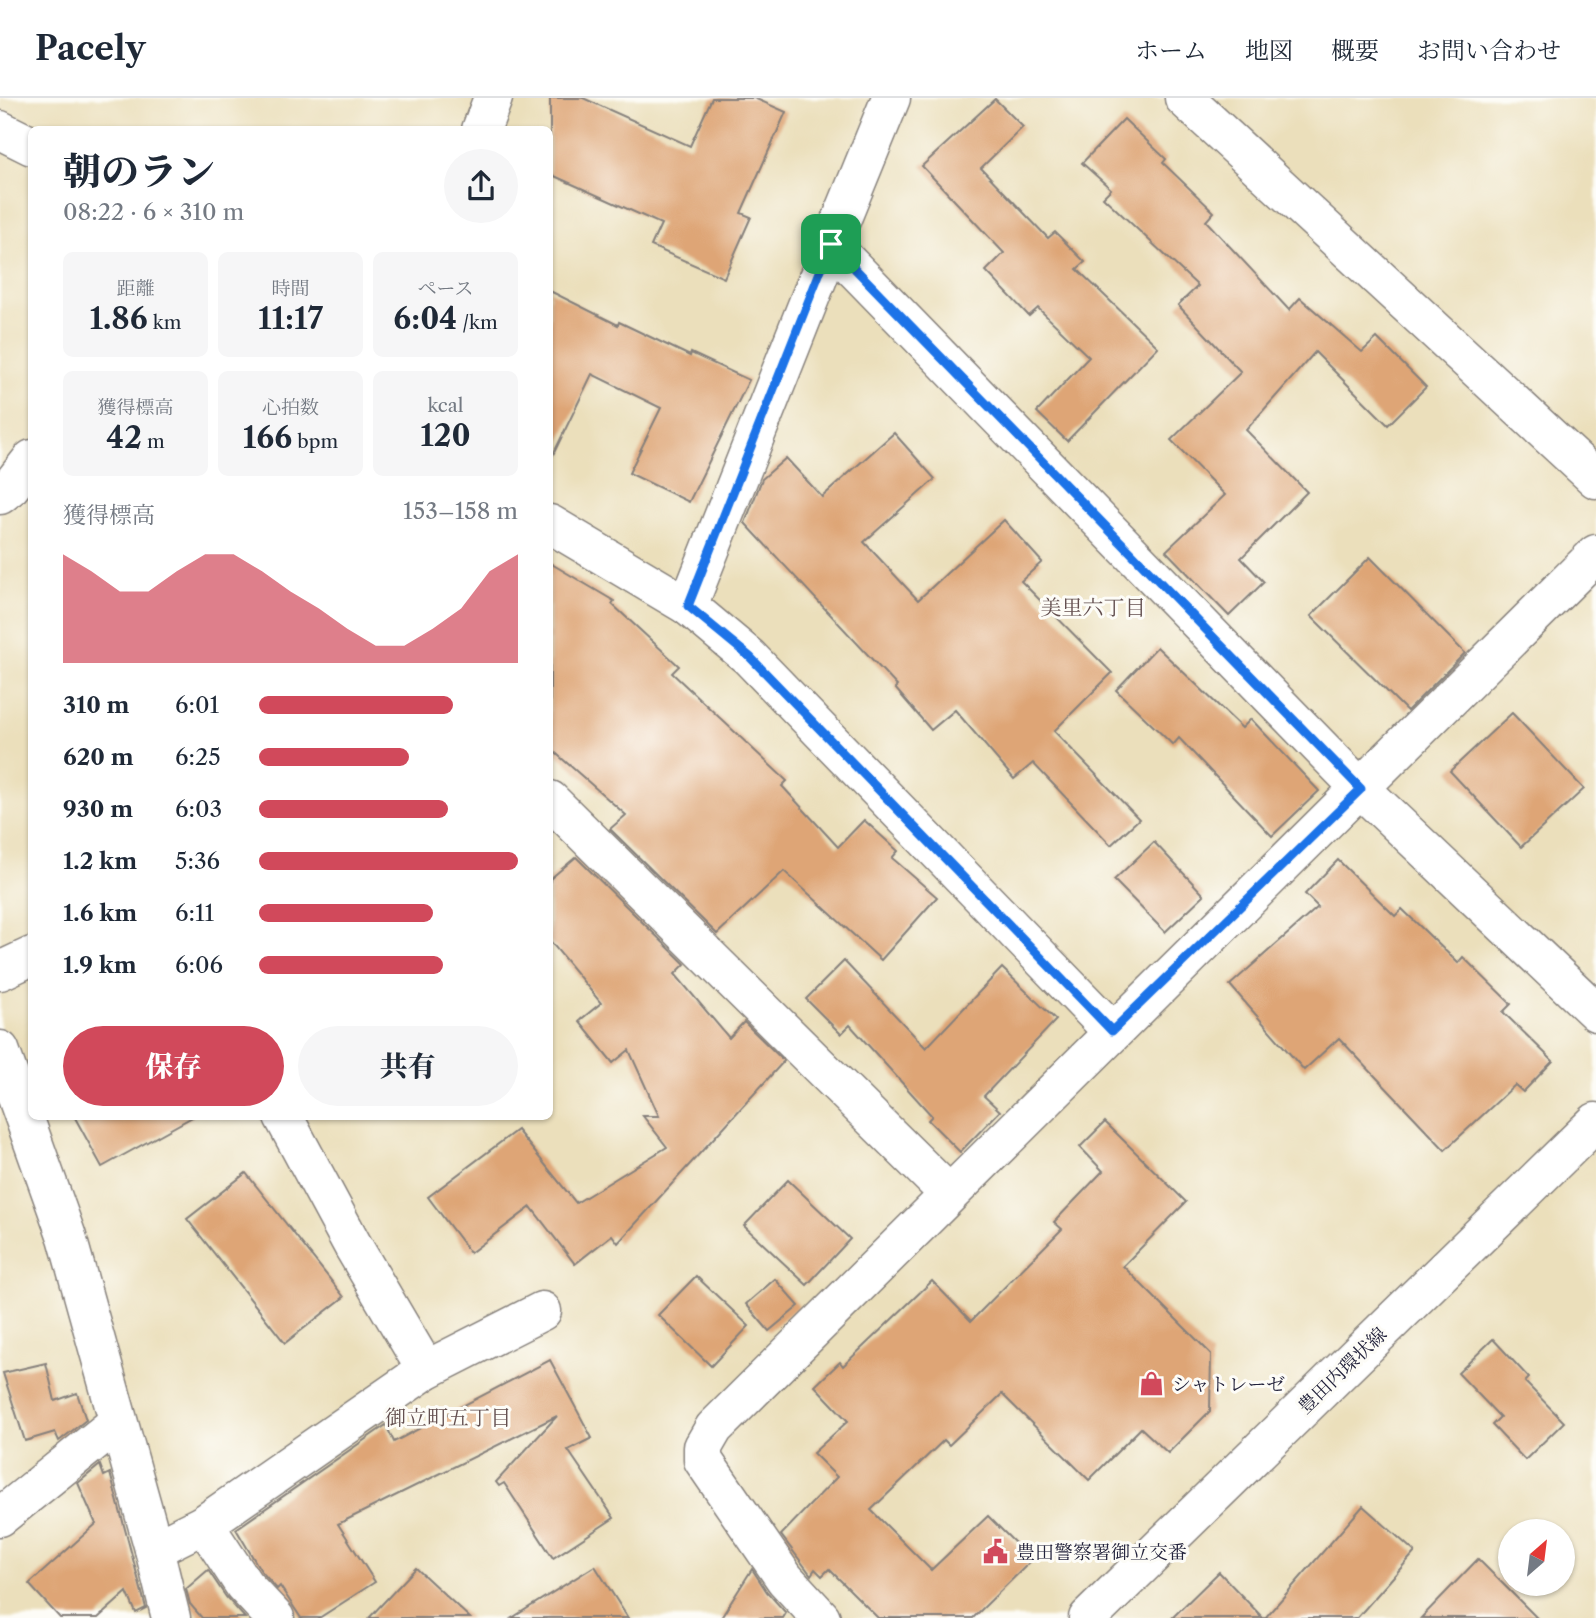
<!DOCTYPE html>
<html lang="ja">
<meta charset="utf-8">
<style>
body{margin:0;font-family:"Libre Caslon Text","Noto Serif JP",serif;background:#f6f6f7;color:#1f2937;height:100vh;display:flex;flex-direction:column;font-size:26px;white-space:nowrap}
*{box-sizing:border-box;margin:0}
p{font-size:23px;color:#747a83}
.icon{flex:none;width:38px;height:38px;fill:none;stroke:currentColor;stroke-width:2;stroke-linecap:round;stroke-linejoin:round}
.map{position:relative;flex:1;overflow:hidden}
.side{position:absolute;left:28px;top:28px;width:525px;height:994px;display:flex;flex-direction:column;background:#fff;border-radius:10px;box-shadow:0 2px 5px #0004}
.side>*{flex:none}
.needle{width:46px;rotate:28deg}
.controls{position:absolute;left:1498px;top:1421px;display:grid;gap:14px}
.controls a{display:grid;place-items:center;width:77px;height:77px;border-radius:50%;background:#fff;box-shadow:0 2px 5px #0004;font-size:35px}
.pin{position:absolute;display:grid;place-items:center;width:60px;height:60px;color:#fff;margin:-30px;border-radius:14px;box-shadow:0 4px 10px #0006}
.round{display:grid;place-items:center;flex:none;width:74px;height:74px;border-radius:37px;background:#f6f6f7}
.headline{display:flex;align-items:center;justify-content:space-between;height:119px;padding:0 35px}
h1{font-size:38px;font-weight:800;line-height:52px}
.metrics{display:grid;grid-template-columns:repeat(3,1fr);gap:10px;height:119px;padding:7px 35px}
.metrics div{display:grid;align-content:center;border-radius:10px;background:#f6f6f7;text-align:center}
.metrics b{font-size:30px;font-weight:800}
.metrics small{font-size:19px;font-weight:400}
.metrics p{font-size:19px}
.chart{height:196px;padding:14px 35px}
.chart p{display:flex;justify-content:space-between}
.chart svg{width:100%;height:126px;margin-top:7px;fill:#d1495b;opacity:.7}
.cta{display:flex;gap:14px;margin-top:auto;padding:14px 35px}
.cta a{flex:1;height:80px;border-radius:42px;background:#d1495b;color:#fff;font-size:28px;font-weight:800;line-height:80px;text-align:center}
.cta a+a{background:#f6f6f7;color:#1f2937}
ul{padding:0 35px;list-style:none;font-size:23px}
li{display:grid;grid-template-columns:112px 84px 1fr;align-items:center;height:52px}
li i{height:18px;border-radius:9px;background:#d1495b}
header{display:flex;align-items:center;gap:42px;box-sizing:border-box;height:98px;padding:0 35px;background:#fff;border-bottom:2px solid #e0e1e3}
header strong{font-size:33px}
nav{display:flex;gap:38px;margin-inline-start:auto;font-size:24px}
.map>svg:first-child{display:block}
.building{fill:#dea576}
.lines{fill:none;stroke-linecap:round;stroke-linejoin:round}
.minor-casing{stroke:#86807b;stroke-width:41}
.minor{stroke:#fff;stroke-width:38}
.route-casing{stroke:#fff;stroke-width:14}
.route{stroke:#1a73e8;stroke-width:9}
.labels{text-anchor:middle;stroke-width:6;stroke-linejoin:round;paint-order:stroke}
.street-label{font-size:19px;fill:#22223b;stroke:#fdfcf7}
.poi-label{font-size:19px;fill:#22223b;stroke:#fdfcf7;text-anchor:start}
.neighbourhood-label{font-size:21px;fill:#645050;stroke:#fdfcf7}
</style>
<header>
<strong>Pacely</strong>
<nav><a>ホーム</a><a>地図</a><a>概要</a><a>お問い合わせ</a></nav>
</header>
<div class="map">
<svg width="1596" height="1520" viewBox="0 0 1596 1520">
<rect width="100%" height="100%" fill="#fdfcf7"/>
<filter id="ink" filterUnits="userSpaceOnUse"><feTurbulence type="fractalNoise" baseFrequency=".0143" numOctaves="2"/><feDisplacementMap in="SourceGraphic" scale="14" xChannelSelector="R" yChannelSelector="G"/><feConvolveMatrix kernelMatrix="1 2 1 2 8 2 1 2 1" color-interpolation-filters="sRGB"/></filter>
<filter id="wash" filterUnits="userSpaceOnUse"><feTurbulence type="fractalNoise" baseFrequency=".00686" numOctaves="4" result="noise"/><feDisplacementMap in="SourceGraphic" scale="28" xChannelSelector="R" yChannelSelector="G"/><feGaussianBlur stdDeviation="1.57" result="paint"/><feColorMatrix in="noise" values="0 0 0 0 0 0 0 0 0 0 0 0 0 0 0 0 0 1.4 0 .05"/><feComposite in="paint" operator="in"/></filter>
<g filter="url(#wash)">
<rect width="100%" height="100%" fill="#ebdfbb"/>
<g id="blocks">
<g class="building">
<polygon points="550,0 583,0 690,48 712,0 754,0 786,14 741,115 751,119 724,180 651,148 661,126 550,76"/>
<polygon points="995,1 1023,29 981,70 1048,140 1055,134 1085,164 1077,171 1158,249 1067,343 1037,314 1089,259 1038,210 1029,218 986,173 1004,155 922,68"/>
<polygon points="1124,21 1166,61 1163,65 1214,114 1206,123 1289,212 1300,200 1362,254 1377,240 1426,289 1388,327 1315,254 1246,332 1307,394 1241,460 1264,484 1229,518 1166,453 1225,397 1171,342 1241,274 1178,207 1198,188 1103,99 1111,91 1082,65"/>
<polygon points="550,193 618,227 619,224 690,258 691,255 749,282 689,404 629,375 661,310 592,276 550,363"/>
<polygon points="894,335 935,381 864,444 918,502 1004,422 1042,464 1021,483 1112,575 1054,633 1139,721 1111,747 1033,665 1014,681 955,612 931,632 895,590 897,588 745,425 762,381 786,360 822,399"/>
<polygon points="1370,459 1465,555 1407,613 1311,518"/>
<polygon points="550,465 614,503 612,506 679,568 672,575 787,683 782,688 838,749 864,722 898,753 892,760 937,799 881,862 784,773 717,836 610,731 626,717 550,650"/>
<polygon points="1157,549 1242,630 1251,621 1319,693 1272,738 1179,640 1173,647 1116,592"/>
<polygon points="1512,615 1584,691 1521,749 1450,673"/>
<polygon points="1154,744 1204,797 1165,834 1114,782"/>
<polygon points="576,759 685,866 675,876 729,940 744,924 784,963 618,1145 612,1137 575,1166 531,1109 470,1155 428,1099 517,1032 576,1105 667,1049 643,1018 659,1018 629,952 613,965 579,923 601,905 550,843 550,781"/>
<polygon points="1338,762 1395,818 1402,811 1458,865 1463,859 1511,906 1503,914 1553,963 1523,994 1515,987 1445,1052 1339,940 1304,972 1230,887 1318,809 1305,796"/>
<polygon points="844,863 926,950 1002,870 1056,922 984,998 1000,1013 960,1054 928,1022 932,1018 850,927 841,936 806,901"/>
<polygon points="74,1018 194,1018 102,1069"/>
<polygon points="1105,1024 1186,1104 1123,1168 1211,1256 1210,1313 1168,1355 1141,1330 1089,1382 1002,1296 949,1347 944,1342 871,1412 931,1472 988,1418 1032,1462 973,1520 878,1520 829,1471 822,1478 815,1471 811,1477 781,1437 837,1379 813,1355 848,1323 815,1288 840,1264 843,1268 932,1183 971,1223 1062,1131 1054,1124 1103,1073 1080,1049"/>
<polygon points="246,1075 344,1199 285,1245 187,1121"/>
<polygon points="788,1082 850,1141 807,1187 744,1128"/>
<polygon points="696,1178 749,1228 711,1268 658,1217"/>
<polygon points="775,1181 799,1208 769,1233 746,1206"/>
<polygon points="1493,1241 1529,1280 1525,1284 1564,1324 1525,1362 1492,1327 1500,1319 1458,1275"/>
<polygon points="550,1262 592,1340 568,1352 614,1420 553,1460 504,1385 499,1388 496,1384 557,1318 338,1426 375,1484 319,1520 301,1520 280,1488 277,1491 261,1473 236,1431 386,1327 394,1344"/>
<polygon points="46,1265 55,1303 77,1295 86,1322 59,1343 55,1334 25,1343 3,1275"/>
<polygon points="100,1367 104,1378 110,1375 146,1510 136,1515 127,1494 98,1520 60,1520 29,1486 96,1426 78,1385"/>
<polygon points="1363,1408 1415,1454 1357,1520 1265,1520"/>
<polygon points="1478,1461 1537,1520 1421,1520"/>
<polygon points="595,1468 628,1520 512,1520"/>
<polygon points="416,1470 470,1520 369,1520"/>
<polygon points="752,1471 767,1494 786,1515 783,1520 721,1520"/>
<polygon points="208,1472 226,1499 245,1520 202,1520 190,1506 186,1491"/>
<polygon points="1219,1474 1263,1520 1172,1520"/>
</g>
</g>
</g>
<g filter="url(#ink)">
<use href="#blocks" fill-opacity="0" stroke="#86807b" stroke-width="2"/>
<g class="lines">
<defs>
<g id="minor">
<polyline points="1184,0 1596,381"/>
<polyline points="0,32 32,48"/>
<polyline points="481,32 493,0"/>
<polyline points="831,147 1361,691 1596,914"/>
<polyline points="0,397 10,389 32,361"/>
<polyline points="550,426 688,508 749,559 1112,933"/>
<polyline points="688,508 831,147 891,0"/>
<polyline points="550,702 948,1095"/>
<polyline points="0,873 32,858"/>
<polyline points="0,952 67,1139 154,1451 171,1520"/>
<polyline points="283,1018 353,1148 426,1272"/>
<polyline points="0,1419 117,1325"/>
<polyline points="204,1426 244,1487 275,1520"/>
<polyline points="154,1451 204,1426 426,1272 542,1213"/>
<polyline points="821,1520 785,1481 703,1362 703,1349 714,1330 1596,456"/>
<polyline points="1088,1520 1596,1024"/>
</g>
</defs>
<use href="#minor" class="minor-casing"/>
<use href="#minor" class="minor"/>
</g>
</g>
<g class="lines" filter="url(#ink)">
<defs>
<polygon id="route" points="831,146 1361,691 1112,933 750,559 688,508"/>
</defs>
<use href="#route" class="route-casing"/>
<use href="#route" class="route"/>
</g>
<defs>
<symbol id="shop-bare" viewBox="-9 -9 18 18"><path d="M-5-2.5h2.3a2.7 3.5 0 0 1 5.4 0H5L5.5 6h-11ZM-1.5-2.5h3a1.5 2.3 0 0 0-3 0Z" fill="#d1495b" stroke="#fdfcf7" stroke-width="2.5" paint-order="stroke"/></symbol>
<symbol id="civic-bare" viewBox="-9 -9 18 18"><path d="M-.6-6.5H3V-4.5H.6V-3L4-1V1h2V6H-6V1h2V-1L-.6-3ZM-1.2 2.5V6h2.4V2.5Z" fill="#d1495b" stroke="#fdfcf7" stroke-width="2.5" paint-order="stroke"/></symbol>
</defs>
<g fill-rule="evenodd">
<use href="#shop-bare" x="1134" y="1268" width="35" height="35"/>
<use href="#civic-bare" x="978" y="1436" width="35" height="35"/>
</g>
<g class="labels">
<g class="street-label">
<text transform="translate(1342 1272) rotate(-44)" y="7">豊田内環状線</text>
</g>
<g class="poi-label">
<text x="1172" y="1293">シャトレーゼ</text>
<text x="1016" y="1461">豊田警察署御立交番</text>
</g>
<g class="neighbourhood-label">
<text x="1093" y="517">美里六丁目</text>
<text x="448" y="1327">御立町五丁目</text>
</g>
</g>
</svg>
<div class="controls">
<a><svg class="needle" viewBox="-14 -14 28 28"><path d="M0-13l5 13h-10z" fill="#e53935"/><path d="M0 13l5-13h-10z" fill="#747a83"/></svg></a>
</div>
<div class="pin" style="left:831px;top:146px;background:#1e9e55"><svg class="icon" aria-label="arrive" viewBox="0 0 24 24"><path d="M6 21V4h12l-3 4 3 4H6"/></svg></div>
<section class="side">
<div class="headline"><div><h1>朝のラン</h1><p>08:22 · 6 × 310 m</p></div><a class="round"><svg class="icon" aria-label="share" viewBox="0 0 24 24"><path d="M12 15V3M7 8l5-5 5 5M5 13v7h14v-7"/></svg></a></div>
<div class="metrics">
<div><p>距離</p><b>1.86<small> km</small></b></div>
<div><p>時間</p><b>11:17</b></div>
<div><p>ペース</p><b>6:04<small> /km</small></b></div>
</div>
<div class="metrics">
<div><p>獲得標高</p><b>42<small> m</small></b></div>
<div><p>心拍数</p><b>166<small> bpm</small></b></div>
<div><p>kcal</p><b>120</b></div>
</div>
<div class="chart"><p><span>獲得標高</span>153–158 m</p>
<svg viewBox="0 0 160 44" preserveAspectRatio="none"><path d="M0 44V6L10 12L20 19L30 19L40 12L50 6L60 6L70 12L80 19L90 25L100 32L110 38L120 38L130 32L140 25L150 12L160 6V44z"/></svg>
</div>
<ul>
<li><b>310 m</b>6:01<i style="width:75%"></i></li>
<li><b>620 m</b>6:25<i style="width:58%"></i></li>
<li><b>930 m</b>6:03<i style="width:73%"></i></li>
<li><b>1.2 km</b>5:36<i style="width:100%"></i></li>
<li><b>1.6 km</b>6:11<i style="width:67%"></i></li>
<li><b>1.9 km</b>6:06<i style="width:71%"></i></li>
</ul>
<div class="cta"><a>保存</a><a>共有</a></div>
</section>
</div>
